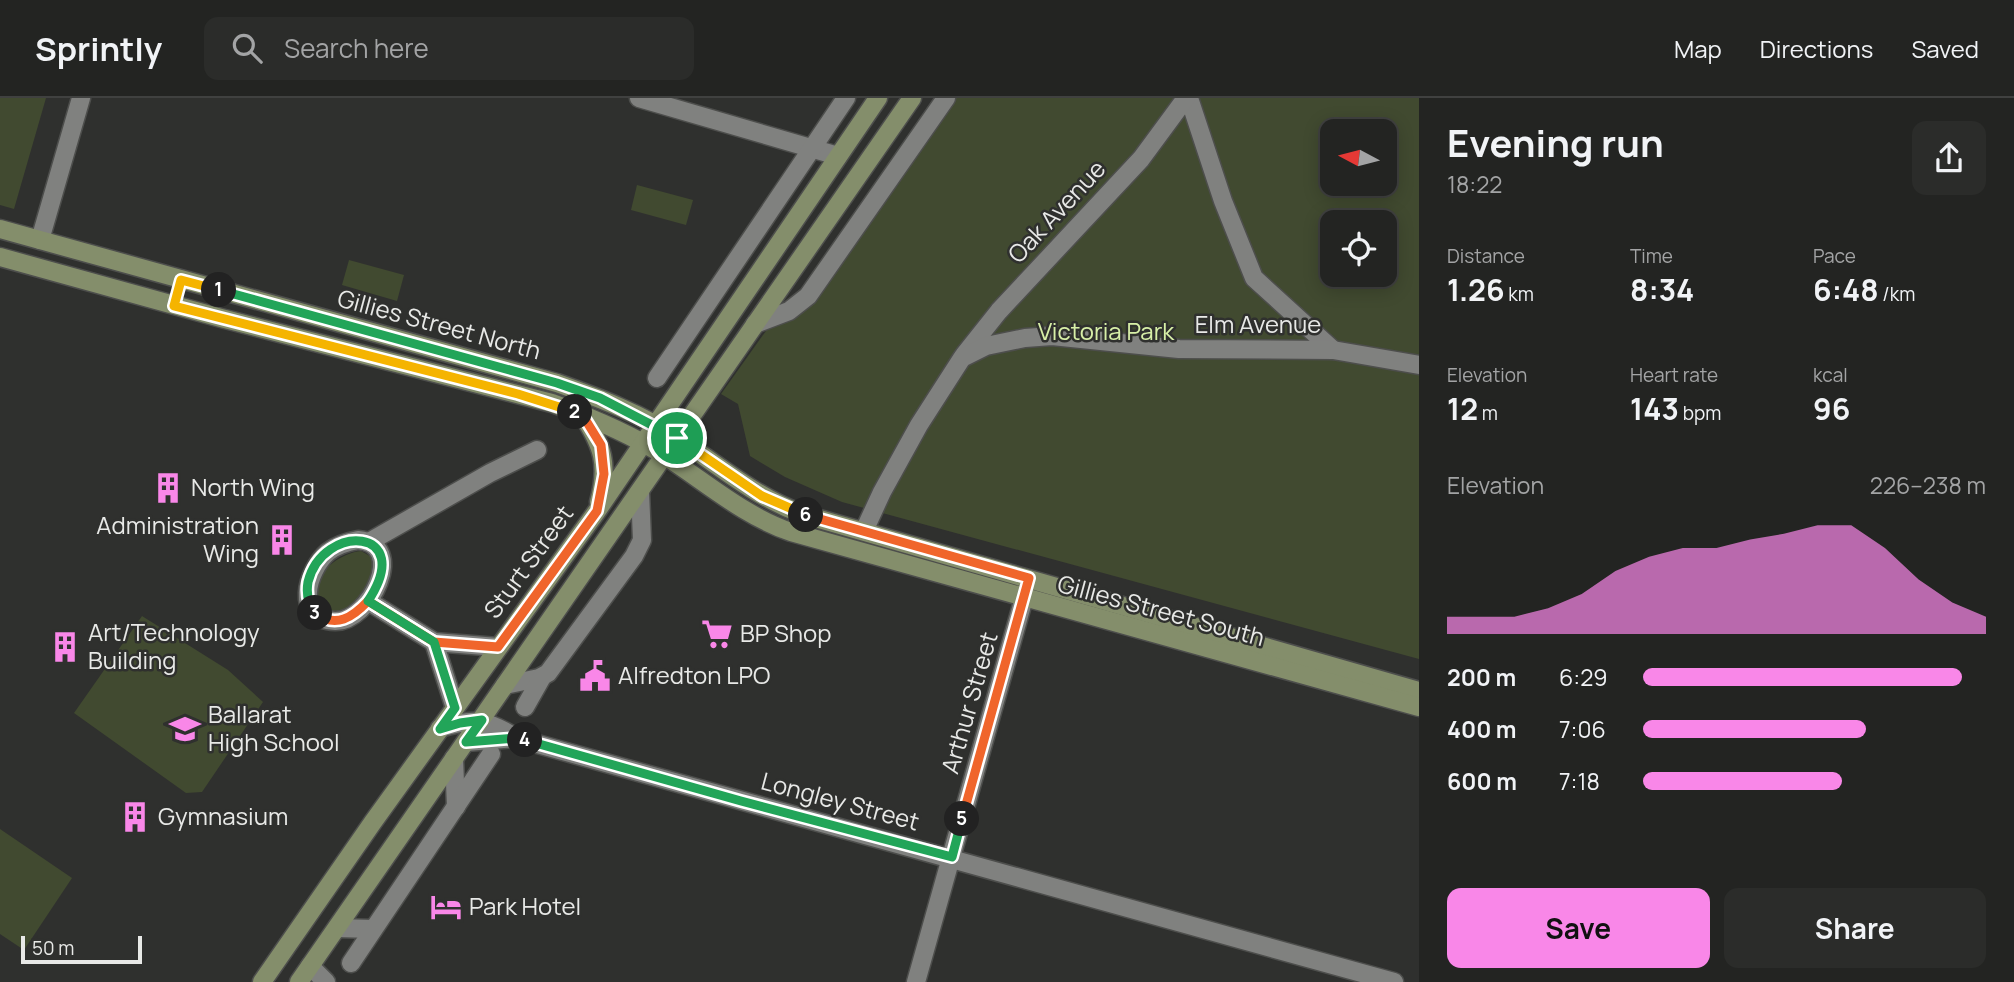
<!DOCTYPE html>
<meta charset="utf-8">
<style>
body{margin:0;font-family:Manrope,sans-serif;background:#2b2c2a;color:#f1f3f6;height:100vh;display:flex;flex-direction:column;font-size:26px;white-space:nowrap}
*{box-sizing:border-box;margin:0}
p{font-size:23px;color:#a3a4a5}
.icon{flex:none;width:38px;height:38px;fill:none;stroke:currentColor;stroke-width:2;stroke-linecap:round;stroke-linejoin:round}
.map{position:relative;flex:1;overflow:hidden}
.side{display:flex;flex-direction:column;background:#232422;width:595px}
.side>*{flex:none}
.needle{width:46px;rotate:277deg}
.buttons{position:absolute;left:1320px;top:21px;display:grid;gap:14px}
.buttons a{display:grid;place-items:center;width:77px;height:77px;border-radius:14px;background:#232422;box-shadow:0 4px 18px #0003,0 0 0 2px #404140;font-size:35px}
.scale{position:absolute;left:21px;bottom:18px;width:121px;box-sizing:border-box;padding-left:7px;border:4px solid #e8e9e7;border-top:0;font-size:19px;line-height:24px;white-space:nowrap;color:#e8e9e7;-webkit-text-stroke:5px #2f302e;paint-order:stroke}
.pin{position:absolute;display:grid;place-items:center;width:60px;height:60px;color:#fff;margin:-30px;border:4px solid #fff;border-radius:50%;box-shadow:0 2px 7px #0007}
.km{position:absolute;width:35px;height:35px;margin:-18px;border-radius:50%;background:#222;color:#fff;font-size:19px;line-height:35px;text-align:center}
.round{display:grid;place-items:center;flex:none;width:74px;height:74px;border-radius:14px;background:#2b2c2a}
.headline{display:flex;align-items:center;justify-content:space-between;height:119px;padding:0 28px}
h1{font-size:38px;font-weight:700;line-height:52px}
.metrics{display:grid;grid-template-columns:repeat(3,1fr);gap:10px;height:119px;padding:7px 28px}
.metrics div{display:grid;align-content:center}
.metrics b{font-size:30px;font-weight:700}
.metrics small{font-size:19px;font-weight:400}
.metrics p{font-size:19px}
.chart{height:196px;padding:14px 28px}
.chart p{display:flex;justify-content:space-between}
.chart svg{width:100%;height:126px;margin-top:7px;fill:#f987e8;opacity:.7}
.cta{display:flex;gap:14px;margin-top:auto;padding:14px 28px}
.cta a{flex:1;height:80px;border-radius:14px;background:#f987e8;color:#111;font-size:28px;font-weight:700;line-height:80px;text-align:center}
.cta a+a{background:#2b2c2a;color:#f1f3f6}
ul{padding:0 28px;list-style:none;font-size:23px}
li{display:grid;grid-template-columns:112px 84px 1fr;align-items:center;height:52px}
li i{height:18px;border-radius:9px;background:#f987e8}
header{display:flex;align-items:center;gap:42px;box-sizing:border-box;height:98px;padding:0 35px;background:#232422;border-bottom:2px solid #404140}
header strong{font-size:33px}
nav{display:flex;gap:38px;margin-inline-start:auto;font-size:24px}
.search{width:490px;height:63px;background:#2b2c2a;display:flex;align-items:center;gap:18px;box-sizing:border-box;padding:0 24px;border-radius:14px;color:#a3a4a5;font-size:26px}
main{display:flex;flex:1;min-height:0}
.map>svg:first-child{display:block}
.green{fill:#414a30;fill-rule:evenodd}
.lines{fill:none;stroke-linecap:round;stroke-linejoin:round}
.street-casing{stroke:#4d4e4c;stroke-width:21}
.secondary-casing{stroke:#4d4e4c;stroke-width:21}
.street{stroke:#80817f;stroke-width:18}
.secondary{stroke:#848e6b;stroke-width:18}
.split-1-casing{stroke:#fff;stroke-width:14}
.split-2-casing{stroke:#fff;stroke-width:14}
.split-3-casing{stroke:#fff;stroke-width:14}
.split-4-casing{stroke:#fff;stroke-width:14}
.split-5-casing{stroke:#fff;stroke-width:14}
.split-6-casing{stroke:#fff;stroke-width:14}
.split-7-casing{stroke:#fff;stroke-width:14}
.split-1{stroke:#22a559;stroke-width:9}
.split-2{stroke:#f5b400;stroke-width:9}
.split-3{stroke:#f0652b;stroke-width:9}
.split-4{stroke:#22a559;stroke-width:9}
.split-5{stroke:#22a559;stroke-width:9}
.split-6{stroke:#f0652b;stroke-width:9}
.split-7{stroke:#f5b400;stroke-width:9}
.labels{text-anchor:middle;stroke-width:5;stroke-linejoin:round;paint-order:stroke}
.street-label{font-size:24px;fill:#e8e9e7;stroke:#2f302e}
.park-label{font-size:24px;fill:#d7efa7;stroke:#2f302e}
.poi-label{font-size:24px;fill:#e8e9e7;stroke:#2f302e;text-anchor:start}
</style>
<header>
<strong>Sprintly</strong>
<div class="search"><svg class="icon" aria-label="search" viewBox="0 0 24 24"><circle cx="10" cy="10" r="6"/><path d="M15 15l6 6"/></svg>Search here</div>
<nav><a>Map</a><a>Directions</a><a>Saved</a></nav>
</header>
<main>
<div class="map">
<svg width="1419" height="884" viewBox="0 0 1419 884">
<rect width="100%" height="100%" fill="#2f302e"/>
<g class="green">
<polygon points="0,0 46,0 14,111 0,107"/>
<path d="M953,0H1419V561L842,404L785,379L750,358L738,306L721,296L768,230L794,219ZM1332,33H1384V86H1332ZM1332,124H1384V177H1332Z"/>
<polygon points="637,87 693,102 686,127 631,112"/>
<polygon points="349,162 404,177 397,203 342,187"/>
<path d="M361,453L370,458C385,483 358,502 342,517L323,514C320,509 316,504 315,498C313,475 340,455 361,453Z"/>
<polygon points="142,518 228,572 263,604 202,694 186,695 74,615"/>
<polygon points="0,731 72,780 24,852 0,836"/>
</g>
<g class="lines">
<defs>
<g id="street">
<polyline points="639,0 838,58"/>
<polyline points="1189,0 1223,103 1254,180 1333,252"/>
<polyline points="40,142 81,0"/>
<polyline points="755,226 789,213 808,198 946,0"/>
<polyline points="964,257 999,213 1141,61 1186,0"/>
<polyline points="657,280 846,0"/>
<polyline points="864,433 882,394 919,327 962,260 986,248 1025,240 1052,238 1179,251 1333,252 1419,267"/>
<path d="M358,442C408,446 370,524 335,523C293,522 307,472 328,454C337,447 347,444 358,442Z"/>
<polyline points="369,444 490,375 537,352"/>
<polyline points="368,503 434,544 498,549"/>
<polyline points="434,544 455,610"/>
<polyline points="505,587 539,580 548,575 634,458 642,442 640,393"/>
<polyline points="525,609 542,579"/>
<path d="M440,630C473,620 487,621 516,640L1394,884"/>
<polyline points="466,644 516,640"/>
<polyline points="454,660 456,709"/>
<polyline points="337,830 373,831"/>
<polyline points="351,865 491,656"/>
<polyline points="310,868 326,884"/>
<polyline points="916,884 1024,500"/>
</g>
<g id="secondary">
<path d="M0,131L557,285C599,300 642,316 679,341C719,368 756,399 802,416L1419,593"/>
<path d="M0,159L221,220L552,305C590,319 631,336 665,358C707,385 744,418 791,434L1419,609"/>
<path d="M582,316C603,348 609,367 599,404"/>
<polyline points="262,884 373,724 597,413 878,0"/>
<polyline points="299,884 912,0"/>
</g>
</defs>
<use href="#street" class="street-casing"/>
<use href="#secondary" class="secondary-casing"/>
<use href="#street" class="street"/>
<use href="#secondary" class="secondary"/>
</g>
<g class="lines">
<defs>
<polyline id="split-1" points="219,192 557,285 600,300 677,340"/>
<polyline id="split-2" points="219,192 181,182 174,208 518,296 575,314"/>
<path id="split-3" d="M315,515C336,531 353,519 368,503L434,544L498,549L597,413L604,376L601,347L582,316L575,314"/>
<path id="split-4" d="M315,515C308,506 306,496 308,484C323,424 417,429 368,503L434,544L455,610L440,631L460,625L482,622L466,644L516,640L525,642"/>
<polyline id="split-5" points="525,642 741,703 952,759 962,721"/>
<polyline id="split-6" points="806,417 1029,480 962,721"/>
<polyline id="split-7" points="677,340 762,398 806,417"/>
</defs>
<use href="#split-1" class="split-1-casing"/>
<use href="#split-2" class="split-2-casing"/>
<use href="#split-3" class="split-3-casing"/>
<use href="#split-4" class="split-4-casing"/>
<use href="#split-5" class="split-5-casing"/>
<use href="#split-6" class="split-6-casing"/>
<use href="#split-7" class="split-7-casing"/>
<use href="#split-1" class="split-1"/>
<use href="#split-2" class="split-2"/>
<use href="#split-3" class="split-3"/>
<use href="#split-4" class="split-4"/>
<use href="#split-5" class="split-5"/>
<use href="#split-6" class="split-6"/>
<use href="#split-7" class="split-7"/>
</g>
<defs>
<symbol id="building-bare" viewBox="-9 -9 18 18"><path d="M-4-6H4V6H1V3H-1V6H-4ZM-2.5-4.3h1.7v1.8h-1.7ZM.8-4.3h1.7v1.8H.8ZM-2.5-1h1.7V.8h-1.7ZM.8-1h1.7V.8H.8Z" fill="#f987e8" stroke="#2f302e" stroke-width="2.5" paint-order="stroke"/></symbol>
<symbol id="supermarket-bare" viewBox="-9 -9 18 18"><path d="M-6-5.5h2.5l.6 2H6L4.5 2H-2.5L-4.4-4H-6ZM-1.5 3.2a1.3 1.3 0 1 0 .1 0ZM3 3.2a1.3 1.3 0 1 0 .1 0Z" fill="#f987e8" stroke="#2f302e" stroke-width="2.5" paint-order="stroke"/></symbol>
<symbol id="civic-bare" viewBox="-9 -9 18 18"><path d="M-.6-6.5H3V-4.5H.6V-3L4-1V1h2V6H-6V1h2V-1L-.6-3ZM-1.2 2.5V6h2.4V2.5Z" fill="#f987e8" stroke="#2f302e" stroke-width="2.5" paint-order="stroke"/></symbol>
<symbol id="school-bare" viewBox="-9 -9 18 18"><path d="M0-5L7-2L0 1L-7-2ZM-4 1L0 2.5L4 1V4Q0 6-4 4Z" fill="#f987e8" stroke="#2f302e" stroke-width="2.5" paint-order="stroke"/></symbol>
<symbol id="hotel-bare" viewBox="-9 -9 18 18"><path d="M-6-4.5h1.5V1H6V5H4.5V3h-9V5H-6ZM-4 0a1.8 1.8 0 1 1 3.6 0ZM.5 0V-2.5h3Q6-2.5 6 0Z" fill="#f987e8" stroke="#2f302e" stroke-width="2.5" paint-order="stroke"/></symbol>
</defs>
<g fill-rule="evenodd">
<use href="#building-bare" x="146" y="368" width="44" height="44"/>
<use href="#building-bare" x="260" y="420" width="44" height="44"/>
<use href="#supermarket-bare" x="695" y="514" width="44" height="44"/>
<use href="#building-bare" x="43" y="527" width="44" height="44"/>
<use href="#civic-bare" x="573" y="556" width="44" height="44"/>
<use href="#school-bare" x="163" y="609" width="44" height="44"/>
<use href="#building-bare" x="113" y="697" width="44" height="44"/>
<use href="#hotel-bare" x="424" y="787" width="44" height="44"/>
</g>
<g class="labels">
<g class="street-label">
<text transform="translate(1057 114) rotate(-47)" y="8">Oak Avenue</text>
<text transform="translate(439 227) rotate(15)" y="8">Gillies Street North</text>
<text x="1258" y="235">Elm Avenue</text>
<text transform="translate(529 464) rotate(-54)" y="8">Sturt Street</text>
<text transform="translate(1161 513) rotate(15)" y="8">Gillies Street South</text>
<text transform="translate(970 605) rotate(-74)" y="8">Arthur Street</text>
<text transform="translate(840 704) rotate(15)" y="8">Longley Street</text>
</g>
<g class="park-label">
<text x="1106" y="242">Victoria Park</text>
</g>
<g class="poi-label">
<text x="191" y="398">North Wing</text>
<text x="259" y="436" text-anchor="end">Administration<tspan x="259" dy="28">Wing</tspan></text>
<text x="88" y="543">Art/Technology<tspan x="88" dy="28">Building</tspan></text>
<text x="740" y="544">BP Shop</text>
<text x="618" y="586">Alfredton LPO</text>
<text x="208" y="625">Ballarat<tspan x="208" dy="28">High School</tspan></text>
<text x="158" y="727">Gymnasium</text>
<text x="469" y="817">Park Hotel</text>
</g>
</g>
</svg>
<div class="buttons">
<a><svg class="needle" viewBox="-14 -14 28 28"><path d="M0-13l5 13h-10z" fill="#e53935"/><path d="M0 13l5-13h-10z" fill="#a3a4a5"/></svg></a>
<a><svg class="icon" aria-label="locate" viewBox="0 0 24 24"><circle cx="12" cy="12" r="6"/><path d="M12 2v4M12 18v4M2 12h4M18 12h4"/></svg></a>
</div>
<div class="scale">50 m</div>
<div class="pin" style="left:677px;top:340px;background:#1e9e55"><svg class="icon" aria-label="arrive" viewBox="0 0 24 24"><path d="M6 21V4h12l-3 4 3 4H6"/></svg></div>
<b class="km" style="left:219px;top:192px">1</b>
<b class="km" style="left:575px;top:314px">2</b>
<b class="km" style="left:315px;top:515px">3</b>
<b class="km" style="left:525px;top:642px">4</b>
<b class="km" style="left:962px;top:721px">5</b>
<b class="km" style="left:806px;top:417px">6</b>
</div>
<section class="side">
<div class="headline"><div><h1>Evening run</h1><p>18:22</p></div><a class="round"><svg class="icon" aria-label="share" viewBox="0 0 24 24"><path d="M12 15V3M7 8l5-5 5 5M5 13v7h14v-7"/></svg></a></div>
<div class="metrics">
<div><p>Distance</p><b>1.26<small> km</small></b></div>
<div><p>Time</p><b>8:34</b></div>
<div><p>Pace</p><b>6:48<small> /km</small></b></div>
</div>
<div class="metrics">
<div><p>Elevation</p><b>12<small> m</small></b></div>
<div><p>Heart rate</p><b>143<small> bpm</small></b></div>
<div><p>kcal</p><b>96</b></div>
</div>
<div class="chart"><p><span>Elevation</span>226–238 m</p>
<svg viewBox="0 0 160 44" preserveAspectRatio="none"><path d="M0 44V38L10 38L20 38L30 35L40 30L50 22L60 17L70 14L80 14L90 11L100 9L110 6L120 6L130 14L140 25L150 33L160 38V44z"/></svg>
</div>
<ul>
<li><b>200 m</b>6:29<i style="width:93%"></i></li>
<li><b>400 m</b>7:06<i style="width:65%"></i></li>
<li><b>600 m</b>7:18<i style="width:58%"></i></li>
</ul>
<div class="cta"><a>Save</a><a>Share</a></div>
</section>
</main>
